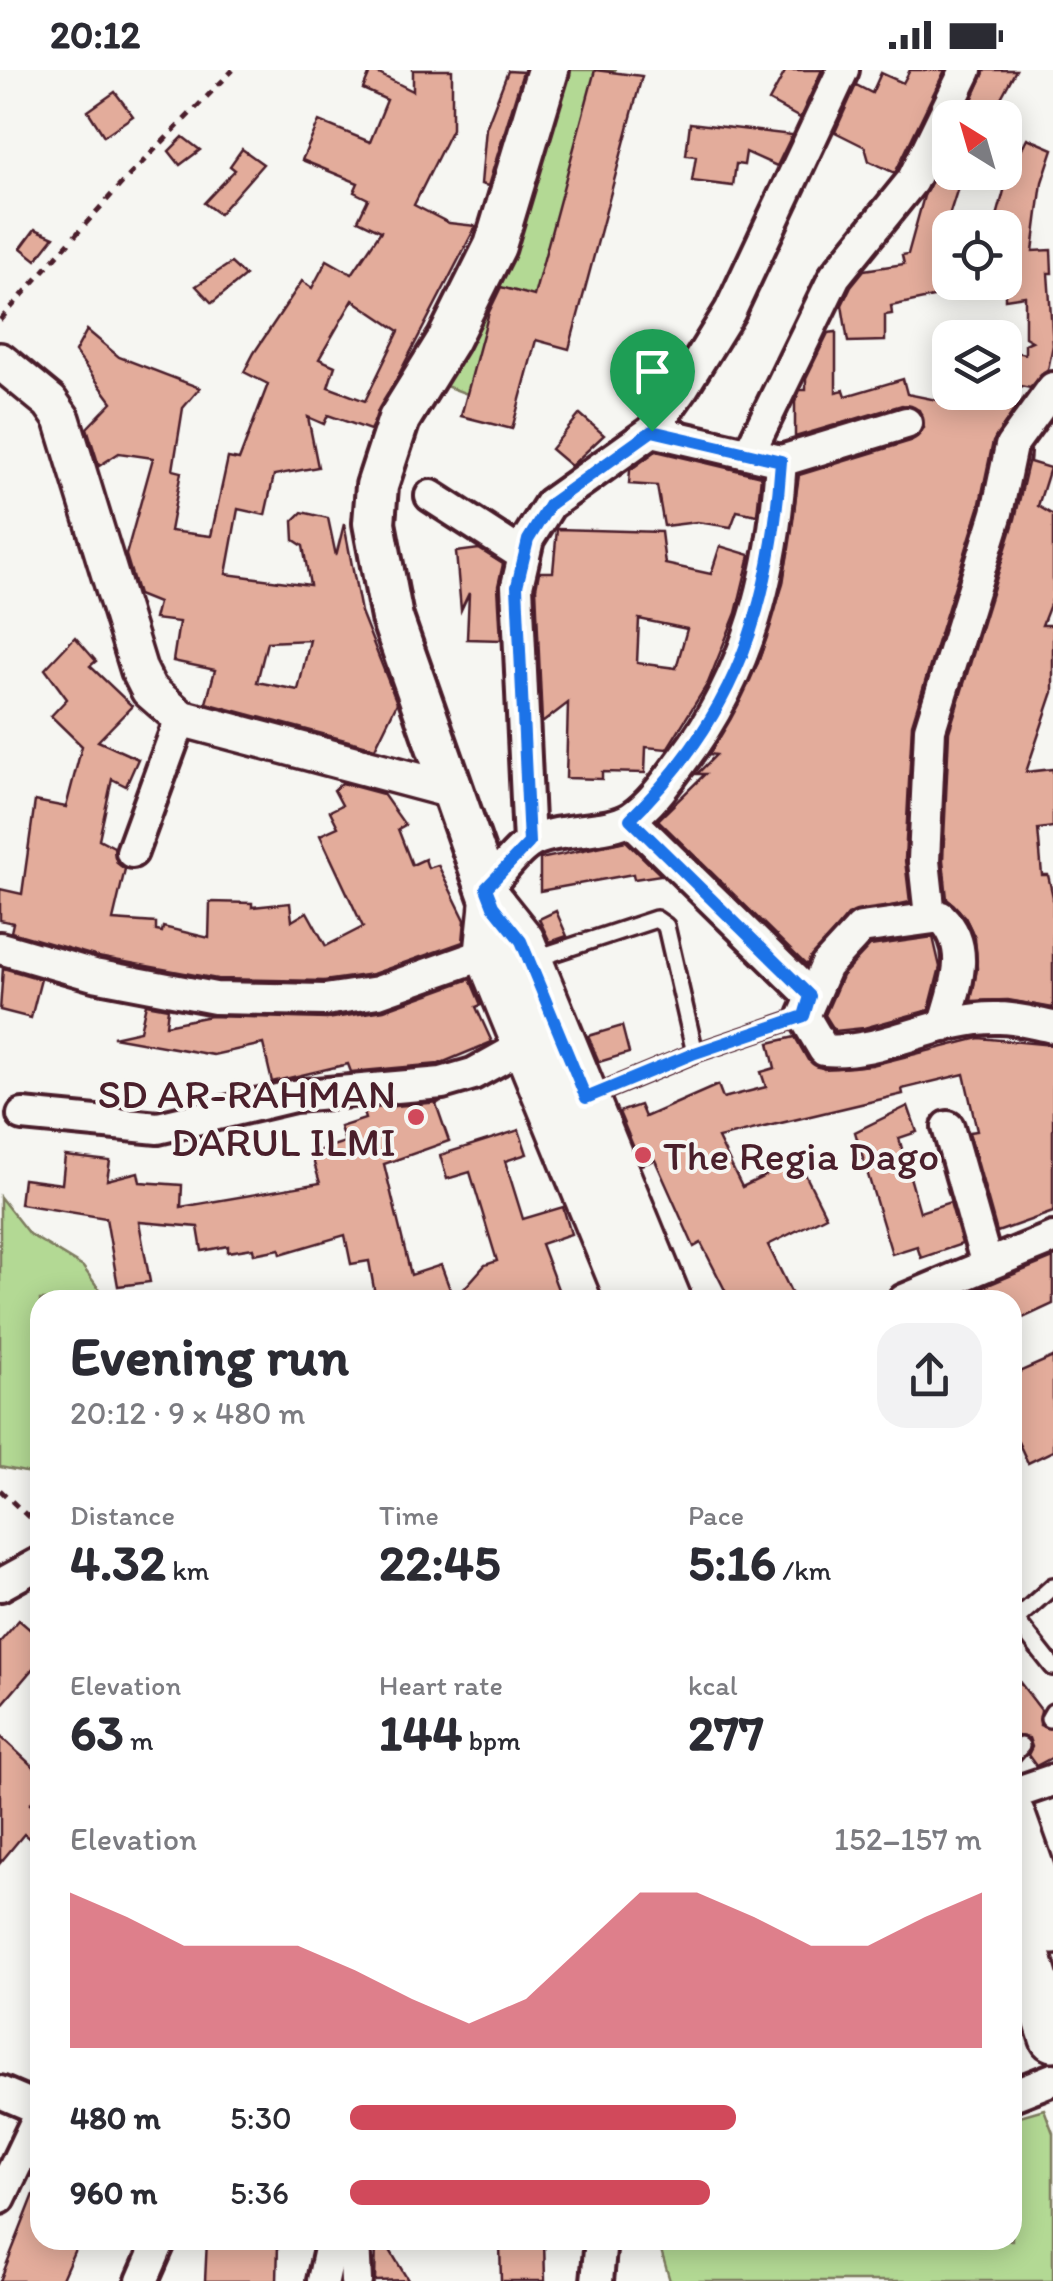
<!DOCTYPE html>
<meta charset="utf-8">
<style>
body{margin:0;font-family:Itim,sans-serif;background:#f2f2f3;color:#2b2b33;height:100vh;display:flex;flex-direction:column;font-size:38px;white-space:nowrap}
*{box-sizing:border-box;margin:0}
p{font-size:32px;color:#7c7c81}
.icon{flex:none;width:55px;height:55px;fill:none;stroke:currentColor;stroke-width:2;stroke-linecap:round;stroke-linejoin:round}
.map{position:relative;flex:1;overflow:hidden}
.drawer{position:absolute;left:30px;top:1220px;width:992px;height:960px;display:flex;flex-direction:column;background:#fff;border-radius:30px;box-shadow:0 5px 25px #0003}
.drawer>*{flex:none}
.needle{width:65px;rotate:323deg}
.fabs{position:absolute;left:932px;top:30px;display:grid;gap:20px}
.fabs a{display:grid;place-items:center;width:90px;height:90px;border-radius:20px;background:#fff;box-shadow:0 5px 25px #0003;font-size:50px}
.pin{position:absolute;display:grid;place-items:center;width:85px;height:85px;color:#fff;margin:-102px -42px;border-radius:50% 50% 50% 0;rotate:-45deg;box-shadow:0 0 10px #0007}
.pin .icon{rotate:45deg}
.round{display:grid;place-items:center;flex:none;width:105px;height:105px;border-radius:30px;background:#f2f2f3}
.head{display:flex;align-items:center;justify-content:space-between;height:170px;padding:0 40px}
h1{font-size:55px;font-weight:700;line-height:75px}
.figures{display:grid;grid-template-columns:repeat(3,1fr);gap:15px;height:170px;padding:10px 40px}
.figures div{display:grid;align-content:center}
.figures b{font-size:50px;font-weight:700}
.figures small{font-size:28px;font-weight:400}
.figures p{font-size:28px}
.chart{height:280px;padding:20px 40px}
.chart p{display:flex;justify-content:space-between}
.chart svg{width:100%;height:180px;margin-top:10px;fill:#d1495b;opacity:.7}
ul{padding:0 40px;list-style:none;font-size:32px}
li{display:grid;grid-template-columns:160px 120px 1fr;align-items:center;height:75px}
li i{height:25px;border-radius:12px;background:#d1495b}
.status{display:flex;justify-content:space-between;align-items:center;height:70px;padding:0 50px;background:#fff;direction:ltr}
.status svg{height:28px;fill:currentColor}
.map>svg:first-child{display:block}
.green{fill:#b3d994;stroke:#7e7c60;stroke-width:2.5}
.building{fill:#e3ac9b;stroke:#4a1f2b;stroke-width:2.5;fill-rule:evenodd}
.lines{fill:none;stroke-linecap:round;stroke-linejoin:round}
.service-casing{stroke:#4a1f2b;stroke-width:22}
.minor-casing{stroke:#4a1f2b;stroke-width:38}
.tertiary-casing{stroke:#4a1f2b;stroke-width:42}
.secondary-casing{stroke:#4a1f2b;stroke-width:48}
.primary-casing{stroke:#4a1f2b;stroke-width:52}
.path{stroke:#4a1f2b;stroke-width:5;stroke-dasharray:8 8;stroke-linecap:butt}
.service{stroke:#f6f6f2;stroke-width:15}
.minor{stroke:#f6f6f2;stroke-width:30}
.tertiary{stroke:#f6f6f2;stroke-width:35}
.secondary{stroke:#f6f6f2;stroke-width:40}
.primary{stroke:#f6f6f2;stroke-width:45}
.route-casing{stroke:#fff;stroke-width:20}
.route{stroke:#1a73e8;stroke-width:12}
.poi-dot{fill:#d1495b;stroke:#f6f6f2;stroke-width:4}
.labels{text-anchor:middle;stroke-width:8;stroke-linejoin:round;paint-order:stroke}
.poi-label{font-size:42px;fill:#4a1f2b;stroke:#f6f6f2;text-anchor:end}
</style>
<div class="status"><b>20:12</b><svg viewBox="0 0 49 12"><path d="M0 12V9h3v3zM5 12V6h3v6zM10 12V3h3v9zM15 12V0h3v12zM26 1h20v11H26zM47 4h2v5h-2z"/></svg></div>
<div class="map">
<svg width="1053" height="2211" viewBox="0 0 1053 2211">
<rect width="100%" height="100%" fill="#f6f6f2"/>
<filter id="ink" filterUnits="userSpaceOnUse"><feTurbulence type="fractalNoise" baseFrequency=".01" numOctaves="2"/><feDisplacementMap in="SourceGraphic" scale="20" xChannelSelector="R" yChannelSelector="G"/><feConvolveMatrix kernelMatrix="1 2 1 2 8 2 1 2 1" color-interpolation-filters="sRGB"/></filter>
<g filter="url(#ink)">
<g class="green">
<polygon points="561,0 615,0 602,87 492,333 440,314 524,144 549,67"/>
<polygon points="0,1127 29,1164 83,1197 107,1230 40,1230 40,1405 0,1397"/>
<polygon points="1044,2039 1053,2063 1053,2211 670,2211 658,2170 1012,2170 1013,2048"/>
</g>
<g class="building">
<path d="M371,0L413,21V0H452V59L414,135L449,153L476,156L370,360L328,345L324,354L308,347L318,397L274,405L265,445L238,439L226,504L310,515L303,476L294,470L293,451L302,442L328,448L336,486L344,454L361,542L397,633L375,678L206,633L215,600L173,591L179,552L154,549L158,533L138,525L126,485L153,388L119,383L99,396L87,358L112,332L75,282L87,260L119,287L200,318L183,338L173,400L181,402L170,461L211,466L228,388L239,390L268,314L244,302L254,283L302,211L312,218L327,190L352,204L381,161L358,150L368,129L354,122L358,113L302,90L319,51L370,72L387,30L363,19ZM353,230L399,261L365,331L328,317L335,296L319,289ZM310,570L298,620L257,612L267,572Z"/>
<polygon points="595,0 642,6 569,279 536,270 512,359 461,346 489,242 501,217 534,226"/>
<polygon points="786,0 822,0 800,48 769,31"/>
<polygon points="910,0 945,0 895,103 869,91 865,77 835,62 856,15 872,23 881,3 903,13"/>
<polygon points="985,0 1016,0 990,48 964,48"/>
<polygon points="508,1 523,2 488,116 481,114 486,58"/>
<polygon points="115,22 133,46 104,66 88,41"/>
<polygon points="690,53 792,65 777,96 746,82 744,95 736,94 733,116 692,111 696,86 686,85"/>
<polygon points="183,67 200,80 180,95 169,81"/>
<polygon points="1027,68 1053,79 1042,112 1033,181 1051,180 1052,203 1048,203 1053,275 1048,300 1030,318 1005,313 1005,280 1025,284 1025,274 1032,271 1025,267 1025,226 1005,229 1005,158 995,154 1008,106"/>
<polygon points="950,76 950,102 963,102 938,180 947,224 891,236 892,244 885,245 885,271 848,272 842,235 851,216 864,200 904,194 902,185 908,184 924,126"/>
<polygon points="242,79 263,94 219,144 204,133 235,100 230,96"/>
<polygon points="35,159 54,167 36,190 21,178"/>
<polygon points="231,193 245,206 212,233 196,216"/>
<polygon points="836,262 836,322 844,320 846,326 903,309 907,324 956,334 1017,328 1016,337 993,372 979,438 912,654 905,790 910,832 848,845 806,895 658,750 705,704 697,704 716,685 709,684 758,593 783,514 799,405 911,371 924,358 919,340 902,335 795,367 795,332 800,320 806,320 806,308 828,263"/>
<polygon points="580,344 604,365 571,396 551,379"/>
<polygon points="1031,380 1030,392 1050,398 1038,436 1053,445 1053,527 1042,555 1053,555 1053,622 1026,702 1053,699 1053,757 1038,759 1042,805 1048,805 1053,827 1053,938 1008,930 971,931 977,899 975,868 965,847 947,829 943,790 949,662 1015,449"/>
<polygon points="656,381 761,406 757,445 737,441 731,457 697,452 664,456 657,416 629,414 630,400"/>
<path d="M557,459L661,462L665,494L711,504L720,476L750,485L736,543L708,613L667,679L646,677L645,703L602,702V709L566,708L568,633L542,653L536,518L539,502H553ZM639,549L687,559L676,598L637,593Z"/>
<polygon points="479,479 503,494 498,516 501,570 467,569 469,523 461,540 456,482"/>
<polygon points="75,567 96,591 90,596 132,636 98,671 138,689 126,716 112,709 99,769 114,777 117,793 125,799 113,850 156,853 156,861 162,862 163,857 209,868 210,832 252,833 252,837 290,833 292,851 307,842 326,876 363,857 320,765 338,757 330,741 342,735 334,720 342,713 383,724 405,755 398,759 412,795 425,789 428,798 438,795 465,850 463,872 373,904 324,911 217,909 98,887 11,862 13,853 0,850 0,819 22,824 35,731 66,737 82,676 51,646 67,629 45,599"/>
<polygon points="626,771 661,805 634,809 633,804 540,821 540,789"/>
<polygon points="556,841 567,866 550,872 539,849"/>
<polygon points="933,867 940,897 929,940 864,958 835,961 825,945 842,906 870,876"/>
<polygon points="3,898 41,909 31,948 0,940"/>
<polygon points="470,909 481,935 476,937 492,972 439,994 351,1002 348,994 272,1012 263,974 213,985 113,967 140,961 146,934 168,938 166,955 210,946 327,949 384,940"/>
<polygon points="622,956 629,983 599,992 588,966"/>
<polygon points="795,967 808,990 824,999 872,995 979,968 1053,975 1053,1142 997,1162 969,1062 977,1061 964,1004 902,1019 903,1024 718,1068 742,1117 798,1090 826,1146 768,1175 795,1230 730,1230 701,1173 694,1177 655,1090 641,1095 619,1042 640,1035 645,1047 718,1015 723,1028 766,1017 761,1002 775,998 769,973"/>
<polygon points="440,1032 436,1034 449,1071 384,1094 411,1205 441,1195 454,1230 485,1195 497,1191 470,1102 447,1109 440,1085 519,1060 527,1084 505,1091 523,1149 563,1137 571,1164 541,1174 562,1230 376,1230 369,1191 351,1194 345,1165 281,1184 280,1179 254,1184 253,1178 228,1182 228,1176 202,1181 198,1157 139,1152 150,1212 118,1216 106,1148 20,1134 23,1109 62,1114 65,1086 110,1091 107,1110 138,1102 140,1112 182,1115 181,1137 320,1113 311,1083 345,1072 340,1057 365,1049 362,1039"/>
<polygon points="908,1036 917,1062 899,1068 920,1142 950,1132 962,1174 921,1188 917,1176 892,1184 855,1062"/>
<polygon points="1053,1188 1053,1234 1012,1253 1012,1230 952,1230"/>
<polygon points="1053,1287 1053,1381 1028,1393 1012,1359 1012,1305"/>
<polygon points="19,1550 40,1568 40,1590 0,1637 0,1572"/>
<polygon points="1012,1602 1041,1640 1040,1655 1053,1659 1053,1687 1036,1696 1028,1685 1032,1677 1029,1668 1012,1665"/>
<polygon points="0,1666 40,1703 40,1722 30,1734 40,1742 40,1761 32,1771 24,1764 0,1793"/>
<polygon points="40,2109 40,2170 79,2170 61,2211 0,2211"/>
<polygon points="207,2170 278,2174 277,2211 205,2211"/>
<polygon points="376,2170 384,2170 408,2210 375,2211"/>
<polygon points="506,2170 544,2170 545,2211 501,2211 500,2174"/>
</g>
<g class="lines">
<defs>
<g id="service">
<polyline points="534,889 656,849 666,856 695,983 589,1027"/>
<polyline points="695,983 804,946"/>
<polyline points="1016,1550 1053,1597"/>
<polyline points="1012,1553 1053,1516"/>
<polyline points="1049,1649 1053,1642"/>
<polyline points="1012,1686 1021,1676"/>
</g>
<g id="minor">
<polyline points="652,361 781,391 906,353"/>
<polyline points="750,381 835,206 912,111 966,0"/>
<polyline points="431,426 524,486"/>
<polyline points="630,749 811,926"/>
<polyline points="529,773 517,516 528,469 550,434 652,361 683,317 730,241 843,0"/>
<polyline points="132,782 181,648"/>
<path d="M486,818C500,805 513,784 528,774C552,757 606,764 631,748C652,734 668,710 682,691C750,601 774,501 781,391"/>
<polyline points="930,846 924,791 930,659 997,443 1011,376 1053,318"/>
<polyline points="0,878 94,905 215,928 325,930 378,922 488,883"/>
<path d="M944,956C955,918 973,878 941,847L861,858L826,896L804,946L824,980C883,985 940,946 999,948C1017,948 1036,954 1053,957"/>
<polyline points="23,1045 158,1058 294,1026 442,1013 473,1004 525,975"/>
<polyline points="987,1195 1053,1168"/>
<polyline points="904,1230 987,1195 948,1057"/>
<polyline points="0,1515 40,1493"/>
<polyline points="1012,1724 1053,1710"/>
<polyline points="0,2022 40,2039"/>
<polyline points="1012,2025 1053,2009"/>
<polyline points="0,2128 40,2044"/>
<polyline points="354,2170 356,2211"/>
<polyline points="142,2211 160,2170"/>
<polyline points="323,2211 332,2170"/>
<polyline points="597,2211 601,2170"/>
</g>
<polyline id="tertiary" points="0,291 50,332 62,349 139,600 149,620 181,648 451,720"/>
<polyline id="secondary" points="493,836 392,548 374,453 377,416 399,349 448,270 495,176 548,0"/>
<g id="primary">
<polyline points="493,836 521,871 668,1230"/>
<polyline points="493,836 488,883 630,1230"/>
<polyline points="1012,1746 1053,1861"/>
<polyline points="1012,1837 1053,1968"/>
</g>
</defs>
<use href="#service" class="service-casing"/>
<use href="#minor" class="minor-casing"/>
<use href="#tertiary" class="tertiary-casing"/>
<use href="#secondary" class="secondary-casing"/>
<use href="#primary" class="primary-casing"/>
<g class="path">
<polyline points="0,250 122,113 233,0"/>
<polyline points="0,1420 40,1458"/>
</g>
<use href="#service" class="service"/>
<use href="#minor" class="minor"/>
<use href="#tertiary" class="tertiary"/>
<use href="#secondary" class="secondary"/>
<use href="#primary" class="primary"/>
</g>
</g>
<g class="lines" filter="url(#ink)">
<defs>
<path id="route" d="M652,361L781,391C771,537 737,645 630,749L810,926L804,946L695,983L586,1028L521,871L493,836L486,818L529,773L517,516L528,470L550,434Z"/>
</defs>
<use href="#route" class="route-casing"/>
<use href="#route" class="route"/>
</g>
<g class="poi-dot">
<circle cx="416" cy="1047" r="10"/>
<circle cx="643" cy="1085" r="10"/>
</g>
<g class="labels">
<g class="poi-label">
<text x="396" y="1038">SD AR-RAHMAN<tspan x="396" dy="48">DARUL ILMI</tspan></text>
<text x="663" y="1100" text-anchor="start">The Regia Dago</text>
</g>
</g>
</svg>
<div class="fabs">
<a><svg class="needle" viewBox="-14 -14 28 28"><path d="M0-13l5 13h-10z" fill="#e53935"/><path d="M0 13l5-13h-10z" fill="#7c7c81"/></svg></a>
<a><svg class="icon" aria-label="locate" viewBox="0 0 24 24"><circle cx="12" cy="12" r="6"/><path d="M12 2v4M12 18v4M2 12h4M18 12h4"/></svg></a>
<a><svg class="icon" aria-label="layers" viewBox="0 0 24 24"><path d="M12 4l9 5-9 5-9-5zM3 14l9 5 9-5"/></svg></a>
</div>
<div class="pin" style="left:652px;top:361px;background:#1e9e55"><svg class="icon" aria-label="arrive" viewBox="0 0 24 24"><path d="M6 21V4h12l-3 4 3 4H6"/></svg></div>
<section class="drawer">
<div class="head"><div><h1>Evening run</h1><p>20:12 · 9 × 480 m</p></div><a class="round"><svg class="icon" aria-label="share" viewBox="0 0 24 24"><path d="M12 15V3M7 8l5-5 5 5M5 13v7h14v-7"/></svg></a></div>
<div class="figures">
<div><p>Distance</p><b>4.32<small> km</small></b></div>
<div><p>Time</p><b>22:45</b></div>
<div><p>Pace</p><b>5:16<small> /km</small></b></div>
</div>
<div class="figures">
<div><p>Elevation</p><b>63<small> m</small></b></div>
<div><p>Heart rate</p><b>144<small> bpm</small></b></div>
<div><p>kcal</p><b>277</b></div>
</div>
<div class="chart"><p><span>Elevation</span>152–157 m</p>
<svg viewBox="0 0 160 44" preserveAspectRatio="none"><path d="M0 44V6L10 12L20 19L30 19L40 19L50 25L60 32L70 38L80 32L90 19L100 6L110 6L120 12L130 19L140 19L150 12L160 6V44z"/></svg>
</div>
<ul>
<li><b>480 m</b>5:30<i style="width:61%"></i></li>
<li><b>960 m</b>5:36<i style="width:57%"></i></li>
</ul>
</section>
</div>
